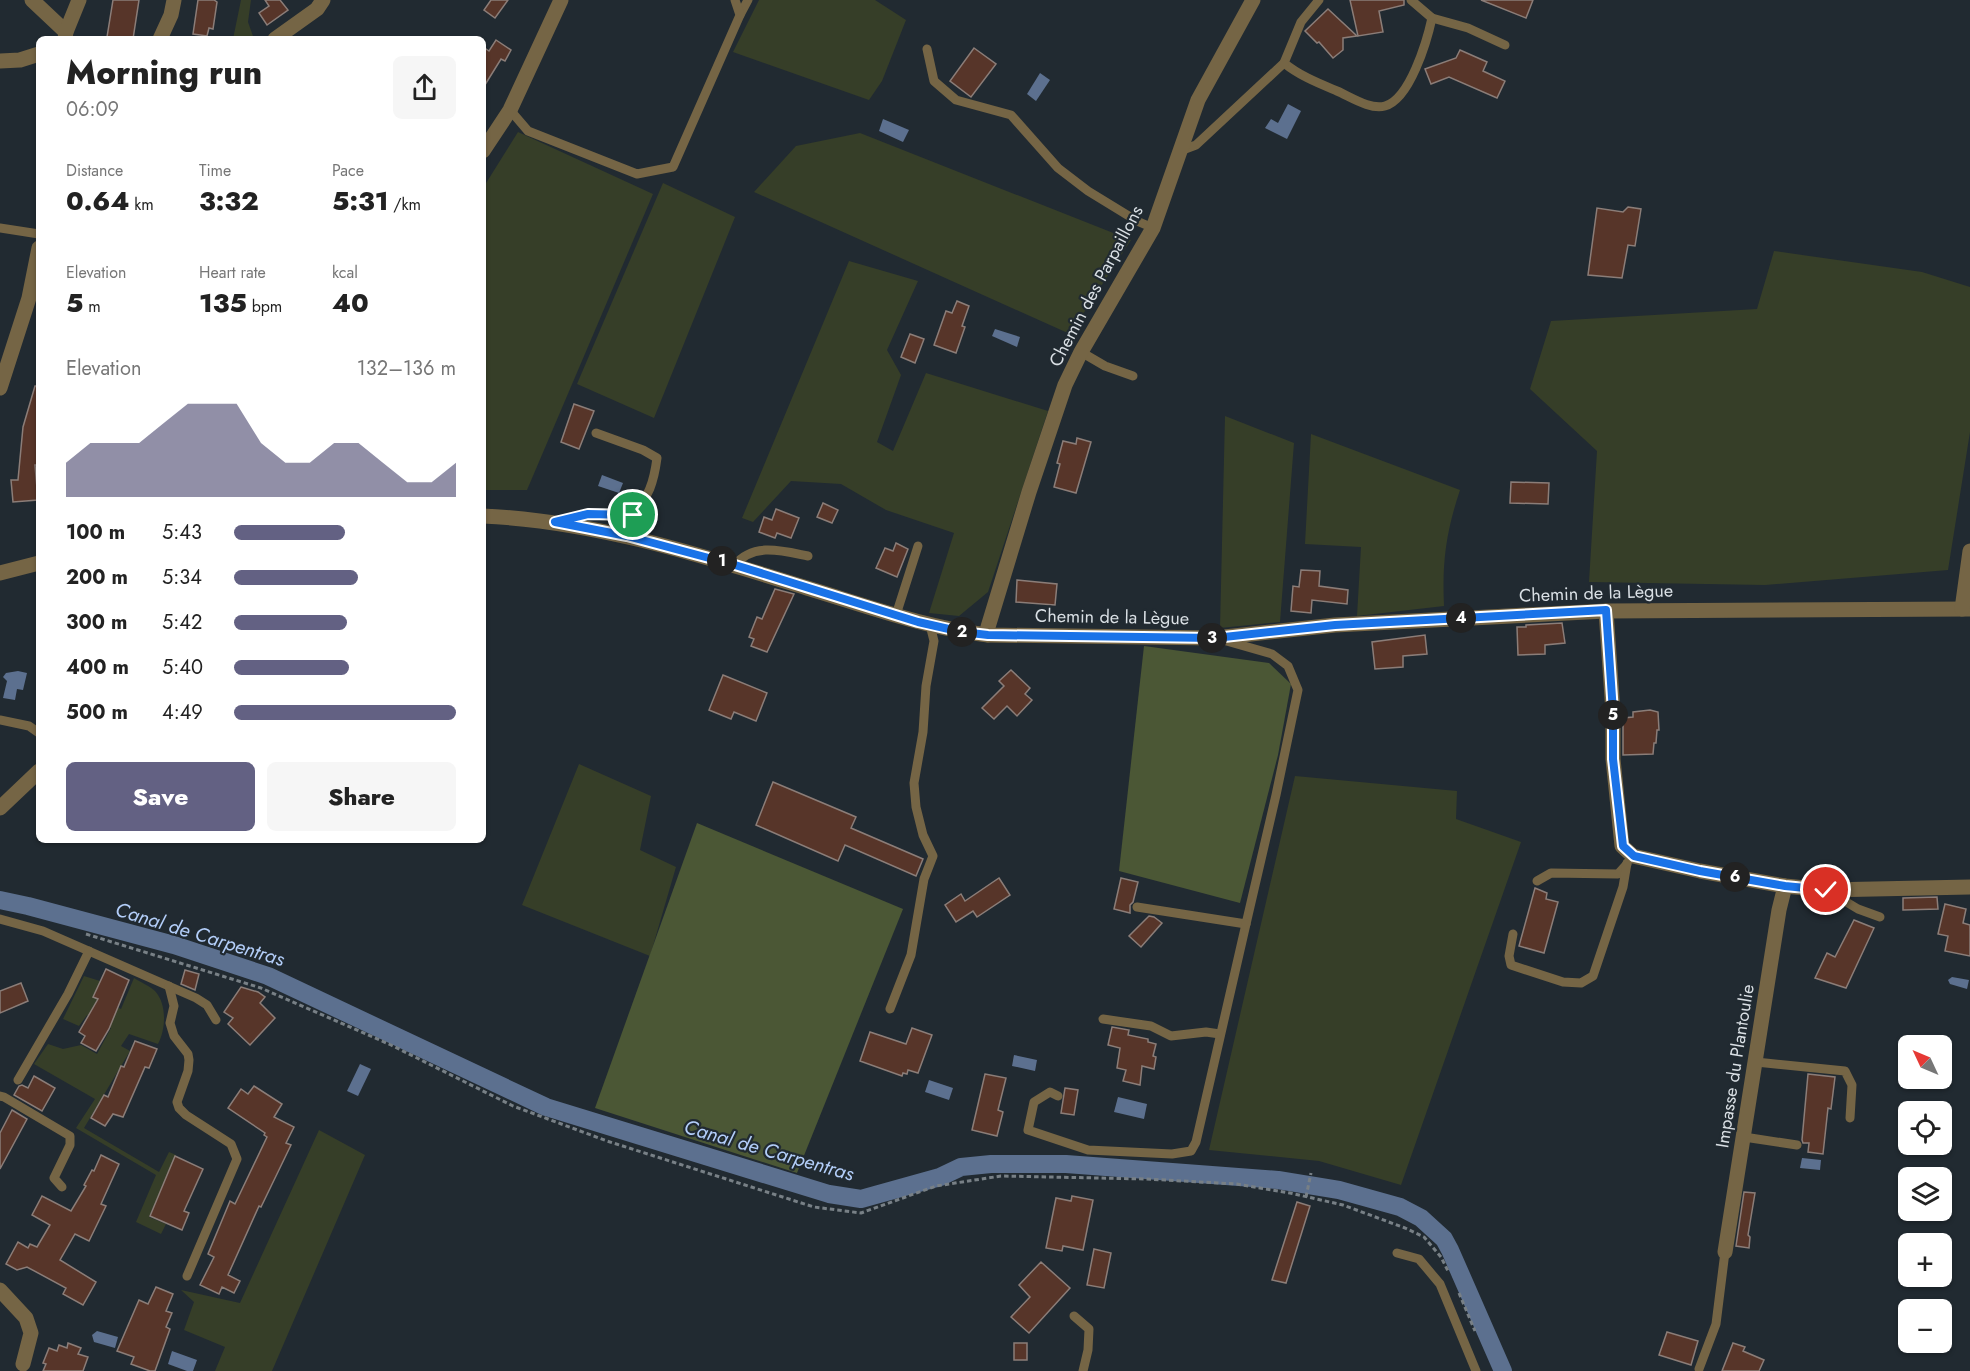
<!DOCTYPE html>
<meta charset="utf-8">
<style>
body{margin:0;font-family:Jost,sans-serif;background:#f6f6f6;color:#222;height:100vh;display:flex;flex-direction:column;font-size:22px;white-space:nowrap}
*{box-sizing:border-box;margin:0}
p{font-size:20px;color:#767676}
.icon{flex:none;width:33px;height:33px;fill:none;stroke:currentColor;stroke-width:2;stroke-linecap:round;stroke-linejoin:round}
.map{position:relative;flex:1;overflow:hidden}
.drawer{position:absolute;left:36px;top:36px;width:450px;height:807px;display:flex;flex-direction:column;background:#fff;border-radius:9px;box-shadow:0 2px 4px #0004}
.drawer>*{flex:none}
.needle{width:39px;rotate:314deg}
.controls{position:absolute;left:1898px;top:1035px;display:grid;gap:12px}
.controls a{display:grid;place-items:center;width:54px;height:54px;border-radius:9px;background:#fff;box-shadow:0 2px 4px #0004;font-size:30px}
.pin{position:absolute;display:grid;place-items:center;width:51px;height:51px;color:#fff;margin:-26px;border:3px solid #fff;border-radius:50%;box-shadow:0 2px 6px #0007}
.km{position:absolute;width:30px;height:30px;margin:-15px;border-radius:50%;background:#222;color:#fff;font-size:16px;line-height:30px;text-align:center}
.round{display:grid;place-items:center;flex:none;width:63px;height:63px;border-radius:9px;background:#f6f6f6}
.headline{display:flex;align-items:center;justify-content:space-between;height:102px;padding:0 30px}
h1{font-size:33px;font-weight:800;line-height:45px}
.stats{display:grid;grid-template-columns:repeat(3,1fr);gap:9px;height:102px;padding:6px 30px}
.stats div{display:grid;align-content:center}
.stats b{font-size:26px;font-weight:800}
.stats small{font-size:16px;font-weight:400}
.stats p{font-size:16px}
.chart{height:168px;padding:12px 30px}
.chart p{display:flex;justify-content:space-between}
.chart svg{width:100%;height:108px;margin-top:6px;fill:#636183;opacity:.7}
.primary-button{display:flex;gap:12px;margin-top:auto;padding:12px 30px}
.primary-button a{flex:1;height:69px;border-radius:9px;background:#636183;color:#fff;font-size:24px;font-weight:800;line-height:69px;text-align:center}
.primary-button a+a{background:#f6f6f6;color:#222}
ul{padding:0 30px;list-style:none;font-size:20px}
li{display:grid;grid-template-columns:96px 72px 1fr;align-items:center;height:45px}
li i{height:15px;border-radius:8px;background:#636183}
.map>svg:first-child{display:block}
.green{fill:#363e28}
.forest{fill:#4b5735}
.water{fill:#5c708f}
.lines{fill:none;stroke-linecap:round;stroke-linejoin:round}
.canal{stroke:#5c708f;stroke-width:18}
.building{fill:#573529;stroke:#8b7d78;stroke-width:1.5}
.path{stroke:#788086;stroke-width:3;stroke-dasharray:4.5 3;stroke-linecap:butt}
.lane{stroke:#756545;stroke-width:9}
.street{stroke:#756545;stroke-width:15}
.route-casing{stroke:#fff;stroke-width:12}
.route{stroke:#1a73e8;stroke-width:8}
.labels{text-anchor:middle;stroke-width:4.5;stroke-linejoin:round;paint-order:stroke}
.street-label{font-size:18px;fill:#d9dfe4;stroke:#212a31}
.water-label{font-size:20px;font-style:italic;fill:#b3cef9;stroke:#212a31}
</style>
<div class="map">
<svg width="1970" height="1371" viewBox="0 0 1970 1371">
<rect width="100%" height="100%" fill="#212a31"/>
<g class="green">
<polygon points="241,0 251,0 248,22 254,39 233,39"/>
<polygon points="759,0 875,0 906,20 882,81 869,100 733,52"/>
<polygon points="518,132 653,194 527,490 483,490 483,188"/>
<polygon points="860,133 1131,240 1070,334 754,192 796,146"/>
<polygon points="663,183 735,217 654,418 577,384"/>
<polygon points="1774,251 1922,272 1970,287 1970,432 1948,570 1765,585 1589,582 1597,451 1530,389 1551,321 1757,309"/>
<polygon points="849,261 918,281 887,350 901,375 877,442 893,451 926,373 1048,411 988,592 959,616 929,613 954,533 886,510 841,484 791,481 753,522 742,518"/>
<polygon points="1225,416 1294,443 1280,622 1220,628"/>
<path d="M1311,434L1460,490C1446,532 1442,562 1444,606L1357,616L1361,547L1305,544Z"/>
<polygon points="579,764 651,796 640,850 676,867 650,956 522,905"/>
<polygon points="1295,776 1457,791 1456,819 1521,842 1401,1185 1319,1161 1209,1150"/>
<path d="M84,976L100,981L94,996L121,1009L134,978C140,982 150,986 155,991C167,1004 166,1029 158,1044L129,1034L121,1046L130,1051L84,1128L159,1172L169,1152L176,1155L149,1217L166,1224L161,1234L136,1222L156,1175L76,1128L95,1099L34,1064L48,1044L63,1049L81,1045L97,1054L111,1028L87,1015L79,1026L63,1019Z"/>
<polygon points="319,1130 365,1155 272,1371 215,1371 225,1347 184,1330 194,1302 181,1290 240,1303"/>
</g>
<g class="forest">
<polygon points="1144,646 1269,663 1291,684 1278,755 1240,903 1119,871"/>
<polygon points="697,823 903,909 797,1173 595,1108"/>
</g>
<g class="water">
<polygon points="1040,73 1050,80 1036,101 1027,94"/>
<polygon points="1288,104 1301,111 1287,139 1265,128 1271,119 1278,123"/>
<polygon points="883,119 909,130 903,142 879,131"/>
<polygon points="995,329 1020,337 1017,347 992,336"/>
<polygon points="602,475 623,483 619,493 598,486"/>
<polygon points="18,671 27,673 23,690 17,689 15,700 3,698 7,681 3,677 6,673"/>
<polygon points="1952,977 1969,980 1967,989 1950,984 1948,980"/>
<polygon points="1014,1055 1037,1060 1035,1071 1012,1066"/>
<polygon points="360,1064 371,1069 358,1096 347,1091"/>
<polygon points="929,1080 953,1088 949,1100 925,1092"/>
<polygon points="1118,1097 1147,1104 1144,1119 1114,1112"/>
<polygon points="1802,1158 1821,1160 1820,1170 1800,1168"/>
<polygon points="97,1331 118,1337 115,1348 94,1342 92,1335"/>
<polygon points="172,1351 197,1360 193,1371 187,1371 168,1364"/>
</g>
<g class="lines">
<polyline class="canal" points="0,900 28,906 174,945 268,976 546,1107 829,1194 861,1199 940,1177 961,1167 991,1164 1066,1164 1278,1180 1339,1190 1400,1207 1421,1218 1444,1239 1450,1250 1503,1371"/>
</g>
<g class="building">
<polygon points="113,0 139,0 133,39 107,37"/>
<polygon points="198,0 214,0 217,2 213,29 209,28 207,36 193,34"/>
<polygon points="265,0 280,0 288,10 267,25 259,13 269,6"/>
<polygon points="491,0 508,0 495,18 484,10"/>
<polygon points="1350,0 1404,0 1404,5 1379,11 1383,32 1358,36"/>
<polygon points="1481,0 1533,0 1526,18"/>
<polygon points="1328,9 1357,36 1343,38 1343,50 1333,58 1319,42 1317,43 1305,31"/>
<polygon points="496,40 511,50 505,61 501,59 483,88 483,47 489,51"/>
<polygon points="974,48 996,64 971,97 950,81"/>
<polygon points="1460,50 1487,62 1483,71 1505,81 1497,98 1449,77 1431,84 1425,69 1456,58"/>
<polygon points="1628,207 1641,209 1635,246 1628,245 1622,278 1588,275 1597,208 1623,212"/>
<polygon points="957,301 969,306 962,326 965,327 956,353 934,345 946,311 952,313"/>
<polygon points="910,334 924,339 915,363 901,357"/>
<polygon points="35,386 39,386 39,465 35,465 38,500 13,502 11,480 18,480 23,427"/>
<polygon points="574,404 594,411 579,449 561,442"/>
<polygon points="1077,438 1091,442 1076,493 1054,487 1060,464 1057,463 1063,441 1076,444"/>
<polygon points="1511,482 1549,483 1548,504 1510,503"/>
<polygon points="823,503 838,510 832,523 817,517"/>
<polygon points="776,509 799,518 791,538 777,533 775,538 759,532 764,517 772,520"/>
<polygon points="896,543 908,549 897,577 876,568 885,548 893,551"/>
<polygon points="1301,570 1320,571 1319,586 1348,590 1347,604 1312,600 1311,613 1291,611 1293,586 1299,587"/>
<polygon points="1017,580 1057,584 1055,605 1016,602"/>
<polygon points="775,589 794,594 767,652 751,646 754,639 749,637 757,617 762,619"/>
<polygon points="1562,623 1565,643 1545,645 1545,654 1518,655 1517,627 1526,627 1526,625"/>
<polygon points="1425,635 1427,654 1403,656 1403,667 1375,669 1372,642"/>
<polygon points="1011,670 1030,688 1025,694 1032,700 1017,716 1007,706 994,719 982,708 1004,686 999,681"/>
<polygon points="723,675 767,693 756,721 734,712 731,719 709,710"/>
<polygon points="1650,710 1658,712 1659,730 1657,730 1656,743 1654,743 1653,754 1623,755 1623,718 1633,717 1633,712"/>
<polygon points="773,782 856,817 851,828 923,859 916,876 845,845 838,861 756,825"/>
<polygon points="999,878 1010,895 977,917 973,911 956,922 945,905 961,894 965,901"/>
<polygon points="1121,878 1138,882 1133,902 1130,905 1130,913 1114,909"/>
<polygon points="1535,888 1547,893 1546,899 1558,902 1544,953 1519,946"/>
<polygon points="1937,897 1938,909 1903,910 1903,898"/>
<polygon points="1945,904 1966,909 1963,923 1970,925 1970,956 1945,951 1948,936 1938,934"/>
<polygon points="1149,916 1154,917 1162,923 1141,947 1129,936"/>
<polygon points="1854,920 1874,928 1846,988 1815,978 1827,953 1835,957"/>
<polygon points="106,969 129,980 109,1029 96,1051 81,1043 85,1036 79,1032 98,999 93,997"/>
<polygon points="185,970 199,974 195,990 181,984"/>
<polygon points="21,983 28,1001 0,1013 0,991"/>
<polygon points="241,987 258,992 265,997 260,1003 275,1018 250,1045 228,1024 233,1018 224,1012"/>
<polygon points="1112,1027 1129,1030 1128,1035 1148,1039 1148,1042 1156,1044 1153,1056 1156,1057 1154,1069 1142,1066 1140,1085 1123,1081 1126,1070 1117,1068 1120,1048 1108,1045"/>
<polygon points="912,1028 932,1035 918,1073 908,1070 907,1074 903,1073 902,1076 860,1061 870,1032 906,1044"/>
<polygon points="135,1041 157,1049 149,1068 145,1067 123,1117 113,1114 105,1126 91,1118 104,1095 108,1097 121,1066 124,1067"/>
<polygon points="985,1074 1006,1078 998,1110 1003,1112 997,1136 972,1130"/>
<polygon points="1808,1074 1835,1077 1831,1109 1828,1108 1823,1154 1808,1152 1809,1143 1803,1143 1802,1140"/>
<polygon points="34,1076 55,1088 42,1111 14,1095 19,1086 22,1085 28,1088"/>
<polygon points="254,1086 282,1104 274,1117 294,1127 286,1143 291,1145 261,1207 259,1206 228,1275 240,1281 234,1293 222,1287 219,1294 200,1285 214,1257 208,1254 230,1201 235,1204 267,1137 264,1135 265,1133 228,1108 241,1089 248,1094"/>
<polygon points="1065,1088 1078,1090 1074,1115 1061,1113"/>
<polygon points="12,1110 27,1119 0,1169 0,1133"/>
<polygon points="101,1155 119,1164 101,1204 106,1206 89,1241 75,1234 60,1260 96,1282 83,1305 63,1294 66,1288 27,1267 17,1270 6,1264 18,1242 28,1248 30,1244 37,1247 50,1225 32,1215 42,1196 71,1211 86,1186 84,1185 92,1170 94,1171"/>
<polygon points="175,1156 203,1169 184,1211 189,1213 182,1230 150,1216"/>
<polygon points="1744,1192 1755,1193 1748,1235 1750,1237 1749,1248 1736,1246"/>
<polygon points="1072,1196 1093,1200 1083,1250 1063,1246 1062,1251 1046,1248 1056,1198 1071,1201"/>
<polygon points="1297,1202 1310,1206 1286,1283 1272,1280"/>
<polygon points="1094,1249 1111,1253 1104,1288 1087,1285"/>
<polygon points="1041,1262 1070,1288 1029,1333 1011,1317 1030,1297 1019,1285"/>
<polygon points="156,1287 173,1294 166,1311 172,1313 166,1327 170,1329 155,1371 150,1371 131,1364 134,1357 117,1351 139,1300 148,1304"/>
<polygon points="1667,1332 1698,1341 1691,1365 1659,1355"/>
<polygon points="68,1343 81,1348 78,1354 88,1357 83,1371 43,1371 46,1364 43,1363 49,1348 57,1351 59,1345 67,1348"/>
<rect x="1014" y="1343" width="13" height="17"/>
<polygon points="1733,1343 1745,1347 1743,1351 1764,1360 1759,1371 1722,1371"/>
</g>
<g class="lines">
<g class="path">
<polyline points="86,934 261,988 391,1045 513,1106 607,1141 814,1207 861,1213 936,1186 1001,1176 1146,1179 1237,1184 1290,1193 1343,1205 1405,1228 1424,1237 1441,1257 1449,1273"/>
<polyline points="1306,1197 1311,1173"/>
<polyline points="1459,1293 1475,1331"/>
</g>
<g class="lane">
<path d="M1319,0L1301,22L1284,63C1300,76 1318,83 1337,91C1351,97 1370,110 1385,106C1410,99 1427,41 1432,18L1411,0"/>
<polyline points="740,15 748,0"/>
<polyline points="1432,18 1468,28 1505,45"/>
<polyline points="927,49 934,81 956,100 1011,115 1058,168 1088,191 1137,221 1153,228"/>
<polyline points="510,110 528,131 637,174 673,167 740,15 735,0"/>
<polyline points="1180,151 1196,145 1284,63"/>
<polyline points="0,228 39,234"/>
<polyline points="1081,352 1105,366 1133,376"/>
<path d="M560,521L588,514L632,515C649,498 654,481 657,458L643,450L596,433"/>
<path d="M735,565C753,542 783,551 808,556"/>
<polyline points="896,615 918,546"/>
<polyline points="0,720 29,726 39,733"/>
<polyline points="1537,881 1551,873 1618,874 1627,864"/>
<polyline points="1828,891 1858,909 1880,917"/>
<polyline points="1137,907 1246,924 1276,795 1298,690 1288,666 1272,654 1223,640"/>
<polyline points="0,919 43,931 196,998 207,1005 216,1020"/>
<polyline points="1513,934 1509,956 1511,965 1563,982 1581,983 1593,976 1623,887 1627,863"/>
<polyline points="169,986 174,1006 170,1023 174,1036 188,1054 189,1060 188,1071 177,1102 179,1108 186,1115 231,1144 237,1159 187,1276"/>
<polyline points="890,1009 911,955 924,879 933,856 923,835 916,807 914,783 923,732 926,686 934,641 930,625"/>
<polyline points="1103,1019 1151,1026 1171,1036 1206,1032 1220,1034"/>
<polyline points="1756,1062 1845,1071 1852,1085 1850,1118"/>
<polyline points="18,1080 68,994 89,951"/>
<polyline points="0,1096 4,1097 70,1136 70,1145 54,1178 62,1187"/>
<polyline points="1058,1096 1050,1092 1034,1102 1028,1130 1088,1150 1172,1154 1191,1151 1196,1142 1246,924"/>
<polyline points="1744,1137 1797,1145"/>
<polyline points="1397,1253 1419,1259 1440,1284 1476,1371"/>
<polyline points="1074,1316 1089,1329 1088,1350 1083,1371"/>
<polyline points="1699,1369 1716,1324 1725,1252"/>
</g>
<g class="street">
<polyline points="32,0 66,32"/>
<polyline points="65,39 66,32 79,0"/>
<polyline points="160,39 171,15 174,0"/>
<polyline points="275,39 317,9 323,0"/>
<polyline points="0,61 20,60 39,54"/>
<polyline points="483,151 510,110 561,0"/>
<polyline points="0,388 29,298 39,248"/>
<path d="M483,516C595,521 701,555 807,588C867,606 926,628 988,635L1215,638L1335,625L1606,611L1970,609"/>
<polyline points="0,573 39,563"/>
<polyline points="1962,609 1970,551"/>
<polyline points="1606,611 1613,712 1613,759 1622,846 1633,856 1700,871 1785,886 1826,890 1970,887"/>
<polyline points="988,635 988,627 1029,492 1065,385 1081,352 1153,228 1198,100 1253,0"/>
<polyline points="0,808 39,771"/>
<polyline points="1725,1252 1779,910 1785,886"/>
<polyline points="0,1290 26,1318 31,1333 23,1364"/>
</g>
</g>
<g class="lines">
<defs>
<polyline id="route" points="633,515 588,514 555,522 627,536 735,565 918,622 962,632 988,635 1215,638 1335,625 1606,610 1613,712 1613,759 1623,846 1634,856 1700,871 1785,886 1826,890"/>
</defs>
<use href="#route" class="route-casing"/>
<use href="#route" class="route"/>
</g>
<g class="labels">
<g class="street-label">
<text transform="translate(1096 286) rotate(-62)" y="6">Chemin des Parpaillons</text>
<text transform="translate(1596 593) rotate(-2)" y="6">Chemin de la Lègue</text>
<text transform="translate(1112 617) rotate(1)" y="6">Chemin de la Lègue</text>
<text transform="translate(1735 1066) rotate(-81)" y="6">Impasse du Plantoulie</text>
</g>
<g class="water-label">
<text transform="translate(200 934) rotate(17)" y="7">Canal de Carpentras</text>
<text transform="translate(769 1150) rotate(16)" y="7">Canal de Carpentras</text>
</g>
</g>
</svg>
<div class="controls">
<a><svg class="needle" viewBox="-14 -14 28 28"><path d="M0-13l5 13h-10z" fill="#e53935"/><path d="M0 13l5-13h-10z" fill="#767676"/></svg></a>
<a><svg class="icon" aria-label="locate" viewBox="0 0 24 24"><circle cx="12" cy="12" r="6"/><path d="M12 2v4M12 18v4M2 12h4M18 12h4"/></svg></a>
<a><svg class="icon" aria-label="layers" viewBox="0 0 24 24"><path d="M12 4l9 5-9 5-9-5zM3 14l9 5 9-5"/></svg></a>
<a>+</a>
<a>−</a>
</div>
<div class="pin" style="left:633px;top:515px;background:#1e9e55"><svg class="icon" aria-label="arrive" viewBox="0 0 24 24"><path d="M6 21V4h12l-3 4 3 4H6"/></svg></div>
<div class="pin" style="left:1826px;top:890px;background:#d93025"><svg class="icon" aria-label="check" viewBox="0 0 24 24"><path d="M5 12l5 5 9-10"/></svg></div>
<b class="km" style="left:722px;top:561px">1</b>
<b class="km" style="left:962px;top:632px">2</b>
<b class="km" style="left:1212px;top:638px">3</b>
<b class="km" style="left:1461px;top:618px">4</b>
<b class="km" style="left:1613px;top:715px">5</b>
<b class="km" style="left:1735px;top:877px">6</b>
<section class="drawer">
<div class="headline"><div><h1>Morning run</h1><p>06:09</p></div><a class="round"><svg class="icon" aria-label="share" viewBox="0 0 24 24"><path d="M12 15V3M7 8l5-5 5 5M5 13v7h14v-7"/></svg></a></div>
<div class="stats">
<div><p>Distance</p><b>0.64<small> km</small></b></div>
<div><p>Time</p><b>3:32</b></div>
<div><p>Pace</p><b>5:31<small> /km</small></b></div>
</div>
<div class="stats">
<div><p>Elevation</p><b>5<small> m</small></b></div>
<div><p>Heart rate</p><b>135<small> bpm</small></b></div>
<div><p>kcal</p><b>40</b></div>
</div>
<div class="chart"><p><span>Elevation</span>132–136 m</p>
<svg viewBox="0 0 160 44" preserveAspectRatio="none"><path d="M0 44V30L10 22L20 22L30 22L40 14L50 6L60 6L70 6L80 22L90 30L100 30L110 22L120 22L130 30L140 38L150 38L160 30V44z"/></svg>
</div>
<ul>
<li><b>100 m</b>5:43<i style="width:50%"></i></li>
<li><b>200 m</b>5:34<i style="width:56%"></i></li>
<li><b>300 m</b>5:42<i style="width:51%"></i></li>
<li><b>400 m</b>5:40<i style="width:52%"></i></li>
<li><b>500 m</b>4:49<i style="width:100%"></i></li>
</ul>
<div class="primary-button"><a>Save</a><a>Share</a></div>
</section>
</div>
